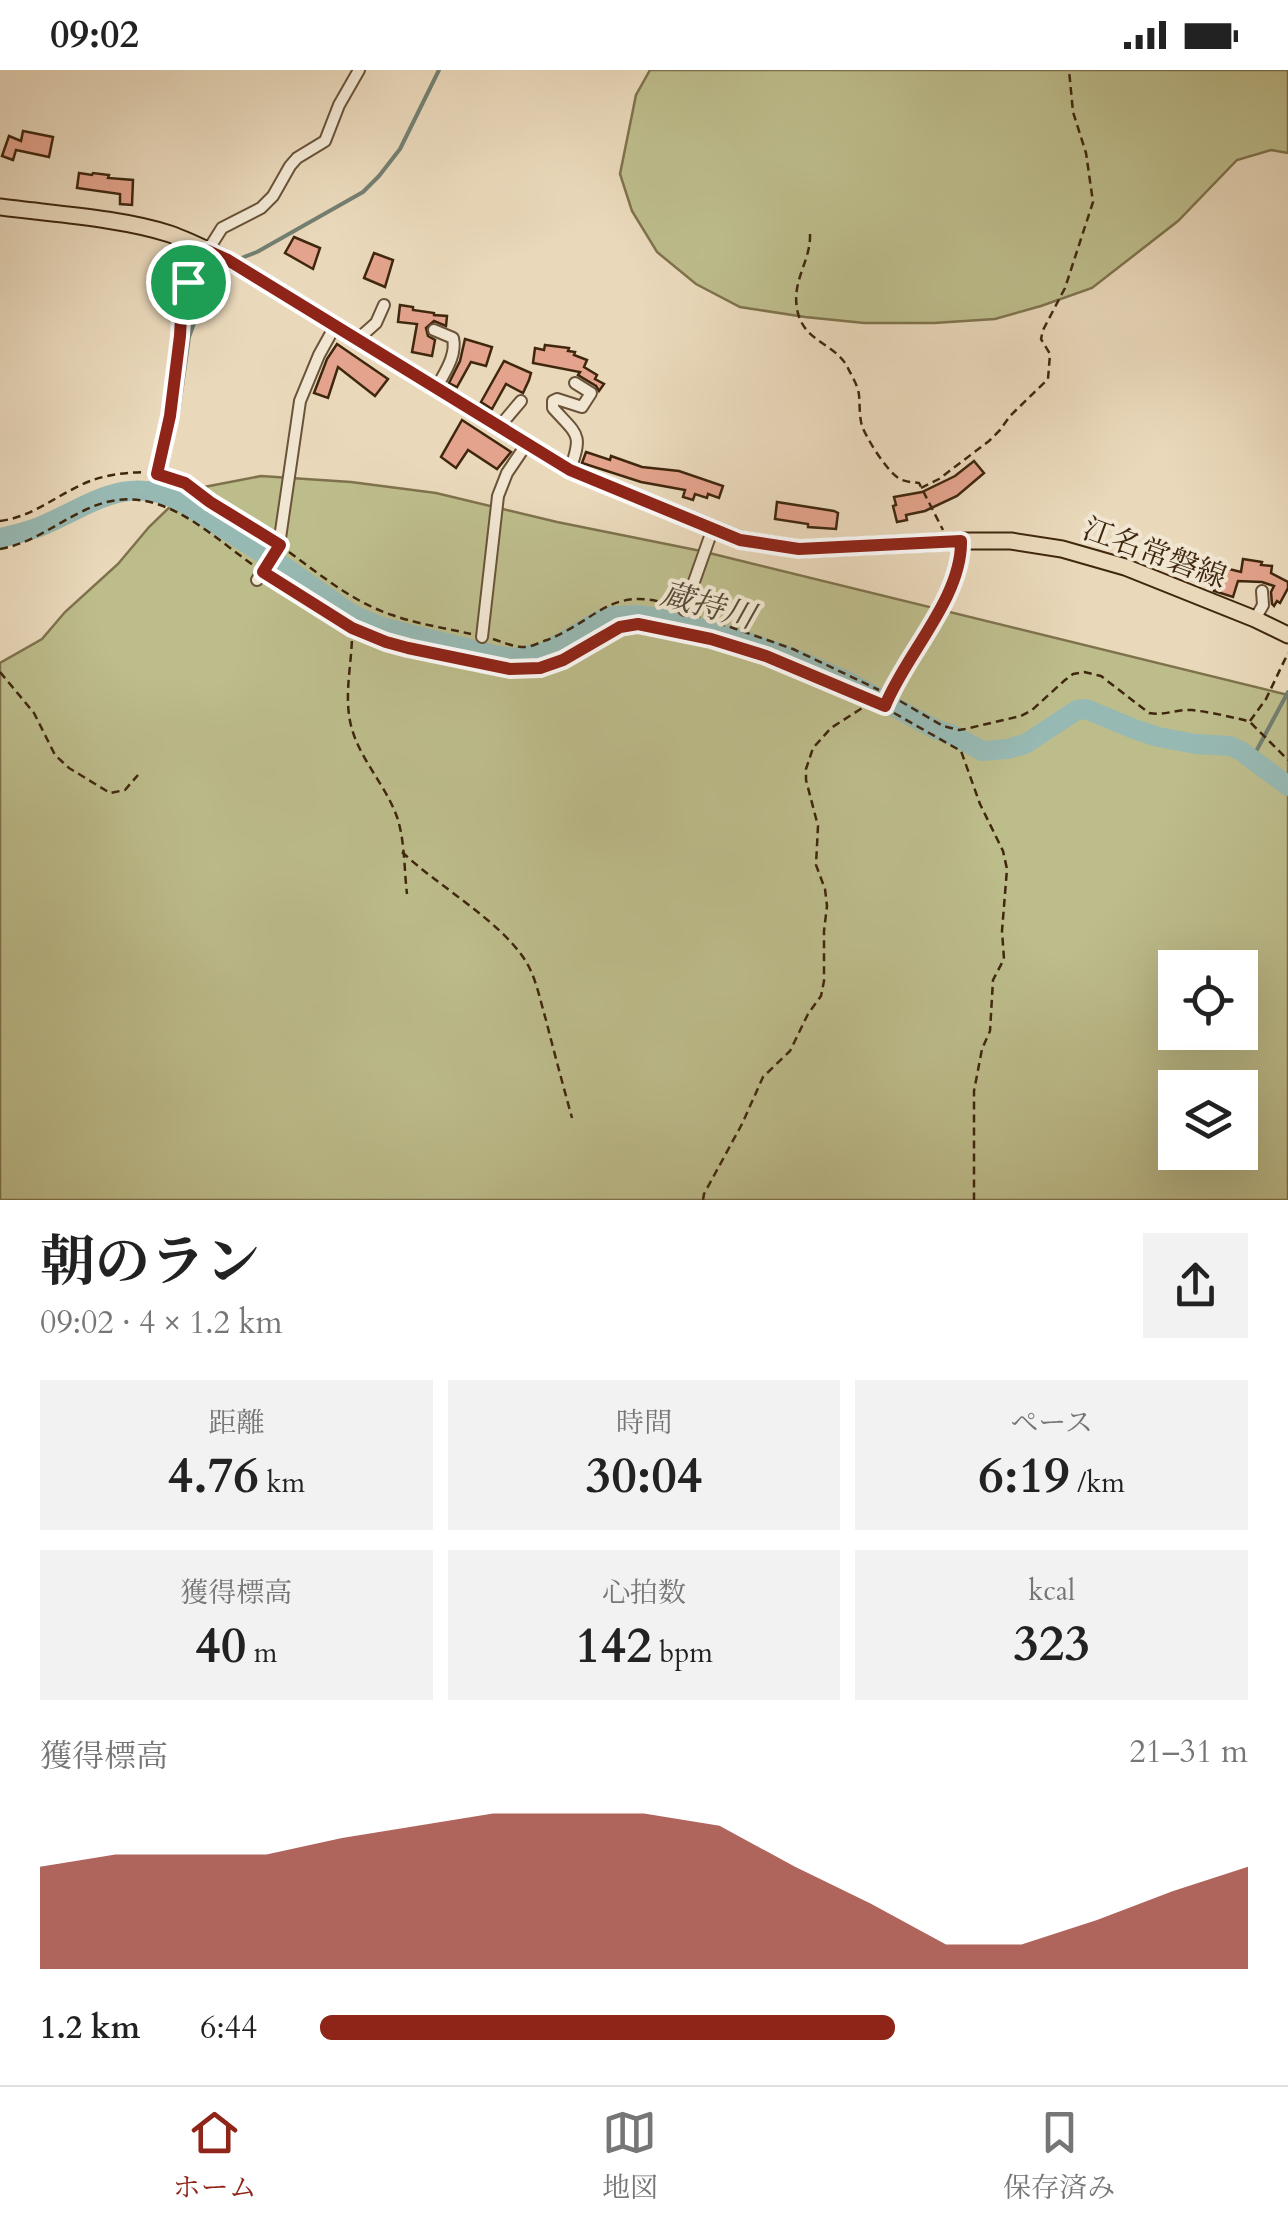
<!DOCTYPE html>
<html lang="ja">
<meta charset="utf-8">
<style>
body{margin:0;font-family:Cardo,"Noto Serif JP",serif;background:#f2f2f2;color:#222;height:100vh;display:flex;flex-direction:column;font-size:38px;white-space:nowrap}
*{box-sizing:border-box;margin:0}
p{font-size:32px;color:#767676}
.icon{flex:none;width:55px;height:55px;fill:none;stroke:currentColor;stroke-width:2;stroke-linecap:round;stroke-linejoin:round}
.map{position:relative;height:1130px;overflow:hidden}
.details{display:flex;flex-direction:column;background:#fff;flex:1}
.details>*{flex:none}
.buttons{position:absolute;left:1158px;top:880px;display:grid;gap:20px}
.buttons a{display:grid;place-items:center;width:100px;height:100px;border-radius:0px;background:#fff;box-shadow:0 10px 40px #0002;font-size:50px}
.pin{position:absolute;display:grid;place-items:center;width:85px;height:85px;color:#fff;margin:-42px;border:5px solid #fff;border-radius:50%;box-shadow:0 2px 10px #0007}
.round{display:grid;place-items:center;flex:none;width:105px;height:105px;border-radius:0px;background:#f2f2f2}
.head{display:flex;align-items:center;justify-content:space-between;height:170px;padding:0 40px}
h1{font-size:55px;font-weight:700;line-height:75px}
.metrics{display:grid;grid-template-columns:repeat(3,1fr);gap:15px;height:170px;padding:10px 40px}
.metrics div{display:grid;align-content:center;border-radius:0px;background:#f2f2f2;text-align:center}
.metrics b{font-size:50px;font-weight:700}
.metrics small{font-size:28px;font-weight:400}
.metrics p{font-size:28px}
.chart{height:280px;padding:20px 40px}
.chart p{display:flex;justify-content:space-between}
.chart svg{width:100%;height:180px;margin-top:10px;fill:#8f2418;opacity:.7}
ul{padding:0 40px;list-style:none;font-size:32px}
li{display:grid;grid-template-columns:160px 120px 1fr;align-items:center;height:75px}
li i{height:25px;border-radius:12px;background:#8f2418}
.status{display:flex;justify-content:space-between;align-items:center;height:70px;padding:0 50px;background:#fff;direction:ltr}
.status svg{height:28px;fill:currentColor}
.menu{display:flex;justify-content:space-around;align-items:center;height:140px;border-top:2px solid #e0e0e0;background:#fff;font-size:28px;color:#767676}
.menu a{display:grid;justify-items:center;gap:5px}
.menu .current{color:#8f2418}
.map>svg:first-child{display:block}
.green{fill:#bdbc8b;stroke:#7e724c;stroke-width:2.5;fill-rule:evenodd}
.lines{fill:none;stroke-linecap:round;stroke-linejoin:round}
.stream{stroke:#747f71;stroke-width:4}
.river{stroke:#97b9b3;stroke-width:20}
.building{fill:#e3a38c;stroke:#3f270e;stroke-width:2.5}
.minor-casing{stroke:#6a5339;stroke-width:14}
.primary-casing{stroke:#3f270e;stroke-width:19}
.path{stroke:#3f270e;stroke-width:2.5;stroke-dasharray:8 5;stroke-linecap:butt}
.minor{stroke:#f1e6d2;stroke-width:10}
.primary{stroke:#e9d8ba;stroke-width:15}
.route-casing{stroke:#fff;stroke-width:20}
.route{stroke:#8f2418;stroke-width:12}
.labels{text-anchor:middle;stroke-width:8;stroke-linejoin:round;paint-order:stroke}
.street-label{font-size:30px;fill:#3f270e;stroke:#f1e6d2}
.water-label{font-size:32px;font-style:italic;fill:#554c37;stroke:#f1e6d2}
</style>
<div class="status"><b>09:02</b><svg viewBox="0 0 49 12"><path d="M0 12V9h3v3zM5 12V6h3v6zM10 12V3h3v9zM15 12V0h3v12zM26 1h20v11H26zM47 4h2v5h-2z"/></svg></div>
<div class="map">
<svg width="1288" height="1130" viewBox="0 0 1288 1130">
<rect width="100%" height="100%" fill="#e9d8ba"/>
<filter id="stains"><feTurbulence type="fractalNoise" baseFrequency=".002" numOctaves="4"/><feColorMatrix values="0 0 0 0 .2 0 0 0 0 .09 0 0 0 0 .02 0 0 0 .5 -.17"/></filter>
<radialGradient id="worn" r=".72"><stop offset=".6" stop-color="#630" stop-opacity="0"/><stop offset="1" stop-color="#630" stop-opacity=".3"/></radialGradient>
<g class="green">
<polygon points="650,0 1288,0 1288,83 1271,80 1237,90 1178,151 1092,218 1041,236 995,249 934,253 864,253 805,247 740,237 696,214 657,182 632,141 620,104 636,25"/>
<path d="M261,406L351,412L436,423L557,452L701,481L1288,625V1130H0V593L42,569L65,542L118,494L149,457L178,429L199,418ZM1175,898H1240V962H1175ZM1175,1018H1240V1082H1175Z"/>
</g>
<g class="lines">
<g class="stream">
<polyline points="239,189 257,182 363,122 379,106 400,79 439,0"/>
<polyline points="161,424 179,338 189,267 203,228 219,197 226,194"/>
<polyline points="1252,689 1288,622"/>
</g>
<path class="river" d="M0,468C13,465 26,462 39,457C88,437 126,402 182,432L289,500L350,543L381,557L494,585L514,588L545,582L596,552L612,546L638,545L668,549L736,568L793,588L849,612L935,659L955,666L982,681L1007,679L1025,674L1077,640L1086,639L1134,659L1158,667L1196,674L1230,676L1241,681L1288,716"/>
</g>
<g class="building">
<polygon points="23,61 53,67 49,87 16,80 13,90 2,86 9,66 21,71"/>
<polygon points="79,103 92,105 93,103 109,105 108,108 133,110 132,135 120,134 120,124 77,118"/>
<polygon points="294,167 320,178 313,199 285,183"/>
<polygon points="374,183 393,190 385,217 364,208"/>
<polygon points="400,235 413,237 413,240 434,243 434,245 447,246 446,256 434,251 426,258 428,266 435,270 432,286 412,282 417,254 398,252"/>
<polygon points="465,269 492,277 486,296 471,292 457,317 449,313 460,291"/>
<polygon points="337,274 388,309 375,326 338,297 328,328 314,323 327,289"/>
<polygon points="545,275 569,278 568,281 575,282 574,285 587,290 584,297 597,305 595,309 604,314 599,321 596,316 578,305 580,302 533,293 535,278 544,280"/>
<polygon points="504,291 531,303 529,310 523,323 506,314 492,339 481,332"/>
<polygon points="462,350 511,382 497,399 468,380 456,398 441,387"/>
<polygon points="586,382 610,390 611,386 642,397 679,401 723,416 719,428 708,424 707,428 695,424 693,430 683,427 685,420 641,412 582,393"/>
<polygon points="974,391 984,403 957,426 925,441 906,445 907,450 897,452 893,436 896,435 894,427 922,422 955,406"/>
<polygon points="777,432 834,441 838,443 836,459 808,457 808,454 775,449"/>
<polygon points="1243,489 1262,492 1261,495 1272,496 1271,503 1288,512 1288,518 1280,533 1277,531 1274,536 1272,534 1271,522 1274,516 1262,512 1238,511 1233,527 1214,521 1221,497 1241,502"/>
</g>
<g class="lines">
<defs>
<g id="minor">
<path d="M434,260L453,268C457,286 444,303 436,319"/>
<polyline points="358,269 376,253 384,235"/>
<polyline points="499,357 521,331"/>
<path d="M570,400C583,363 578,366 553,338V331L557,329L582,337L591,323L575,313"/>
<polyline points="157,404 170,346 180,266 182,228 188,212 222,158 261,138 273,126 290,96 297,88 325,71 339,35 359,0"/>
<polyline points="257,510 279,475 300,331 319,285 335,256"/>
<polyline points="684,540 713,458"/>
<polyline points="1255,549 1263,535 1262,521"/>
<polyline points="482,567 498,426 507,403 526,375"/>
<path d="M885,636C905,585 962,528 961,471"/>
</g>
<path id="primary" d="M0,137C53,144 121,148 170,164C190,171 209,181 228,190L570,400L741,470L799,479L961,471H1011L1062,479L1125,497L1255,549L1288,565"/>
</defs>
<use href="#minor" class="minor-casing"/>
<use href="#primary" class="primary-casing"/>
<g class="path">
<path d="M810,164C811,191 792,209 797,239C803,272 833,272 847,296C851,305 858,315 859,325C860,335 859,345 862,356C867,369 885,398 897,407C903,412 911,412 919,413L943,460"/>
<polyline points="166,407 185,413 210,431 270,469"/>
<polyline points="921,418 939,409 989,371 1000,360 1010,346 1048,309 1050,284 1041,269 1043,260 1065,218 1093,132 1086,83 1073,42 1069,0"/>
<path d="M0,451C31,447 53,428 81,415C101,405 122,403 144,402"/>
<path d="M0,479C33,473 55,454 85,440C153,407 201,458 253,495"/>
<path d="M289,482C322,506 353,532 392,545C417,554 445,558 471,564"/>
<polyline points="272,508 335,548 386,572 497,597 541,598 563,590 620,557 638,554 711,569 766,585 874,633"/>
<polyline points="693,544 793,579 879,620"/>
<path d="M352,558C353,589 344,620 350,651C357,687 385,713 397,747C405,771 404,799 407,824"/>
<path d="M493,569C502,572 514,577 524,577C532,577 540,572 547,570C598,550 610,515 672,535"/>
<polyline points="0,602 34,643 55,685 69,698 110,723 125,720 138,705"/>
<path d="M900,631L943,656L959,660L965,659L1021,646L1032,640L1065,610L1073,604L1084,602L1101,606L1149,643C1164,646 1177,639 1192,640C1209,642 1227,646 1244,650L1250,652L1288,690"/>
<polyline points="894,643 961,681 980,734 1003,781 1007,799 1002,861 1004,889 993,910 990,961 982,979 974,1021 974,1130"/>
<polyline points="1250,651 1266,629 1288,583"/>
<path d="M402,782C439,817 498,849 525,890C536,907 540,930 546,950C554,982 563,1015 572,1048"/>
<polyline points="703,1130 704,1124 742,1054 763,1007 790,981 808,944 821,926 824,911 824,861 827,836 825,819 816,795 818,756 806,710 806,699 813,678 831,658 870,633"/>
</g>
<use href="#minor" class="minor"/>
<use href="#primary" class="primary"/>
</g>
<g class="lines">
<defs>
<path id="route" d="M208,181L228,190L570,400L740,470L799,479L961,471C962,528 905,585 885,636L766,586L711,569L638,554L620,557L563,590L540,598L510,599L408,578L386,572L352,558L263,502L280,475L210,432L185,413L157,404L170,346L180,266L182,228L188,212Z"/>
</defs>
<use href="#route" class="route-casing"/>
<use href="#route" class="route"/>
</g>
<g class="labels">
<g class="street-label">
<text transform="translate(1155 483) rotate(20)" y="10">江名常磐線</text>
</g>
<g class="water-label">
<text transform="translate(708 535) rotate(15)" y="11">蔵持川</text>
</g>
</g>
<rect width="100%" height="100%" filter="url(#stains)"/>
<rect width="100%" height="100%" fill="url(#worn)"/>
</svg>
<div class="buttons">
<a><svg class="icon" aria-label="locate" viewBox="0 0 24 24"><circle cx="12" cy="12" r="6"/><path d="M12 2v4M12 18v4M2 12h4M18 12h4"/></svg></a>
<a><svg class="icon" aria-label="layers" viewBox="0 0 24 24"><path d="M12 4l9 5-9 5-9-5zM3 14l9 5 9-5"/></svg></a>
</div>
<div class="pin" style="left:188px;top:212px;background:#1e9e55"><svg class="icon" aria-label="arrive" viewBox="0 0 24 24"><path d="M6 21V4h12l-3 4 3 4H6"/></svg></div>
</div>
<section class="details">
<div class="head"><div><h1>朝のラン</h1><p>09:02 · 4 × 1.2 km</p></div><a class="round"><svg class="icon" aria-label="share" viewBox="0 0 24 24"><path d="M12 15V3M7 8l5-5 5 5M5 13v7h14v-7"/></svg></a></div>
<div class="metrics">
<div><p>距離</p><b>4.76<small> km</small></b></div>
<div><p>時間</p><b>30:04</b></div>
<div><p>ペース</p><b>6:19<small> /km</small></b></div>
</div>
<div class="metrics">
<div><p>獲得標高</p><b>40<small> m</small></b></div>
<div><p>心拍数</p><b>142<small> bpm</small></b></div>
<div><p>kcal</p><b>323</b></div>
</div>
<div class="chart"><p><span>獲得標高</span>21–31 m</p>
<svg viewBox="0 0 160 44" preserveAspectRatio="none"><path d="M0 44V19L10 16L20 16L30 16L40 12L50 9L60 6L70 6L80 6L90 9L100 19L110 28L120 38L130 38L140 32L150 25L160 19V44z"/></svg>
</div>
<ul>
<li><b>1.2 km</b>6:44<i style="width:62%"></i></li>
</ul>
</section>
<nav class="menu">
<a class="current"><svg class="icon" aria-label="home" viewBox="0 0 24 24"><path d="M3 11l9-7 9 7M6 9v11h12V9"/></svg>ホーム</a>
<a><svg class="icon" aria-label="map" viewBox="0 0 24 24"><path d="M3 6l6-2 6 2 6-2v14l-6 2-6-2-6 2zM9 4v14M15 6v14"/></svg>地図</a>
<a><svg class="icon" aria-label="saved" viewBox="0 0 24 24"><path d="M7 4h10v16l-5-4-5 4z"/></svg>保存済み</a>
</nav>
